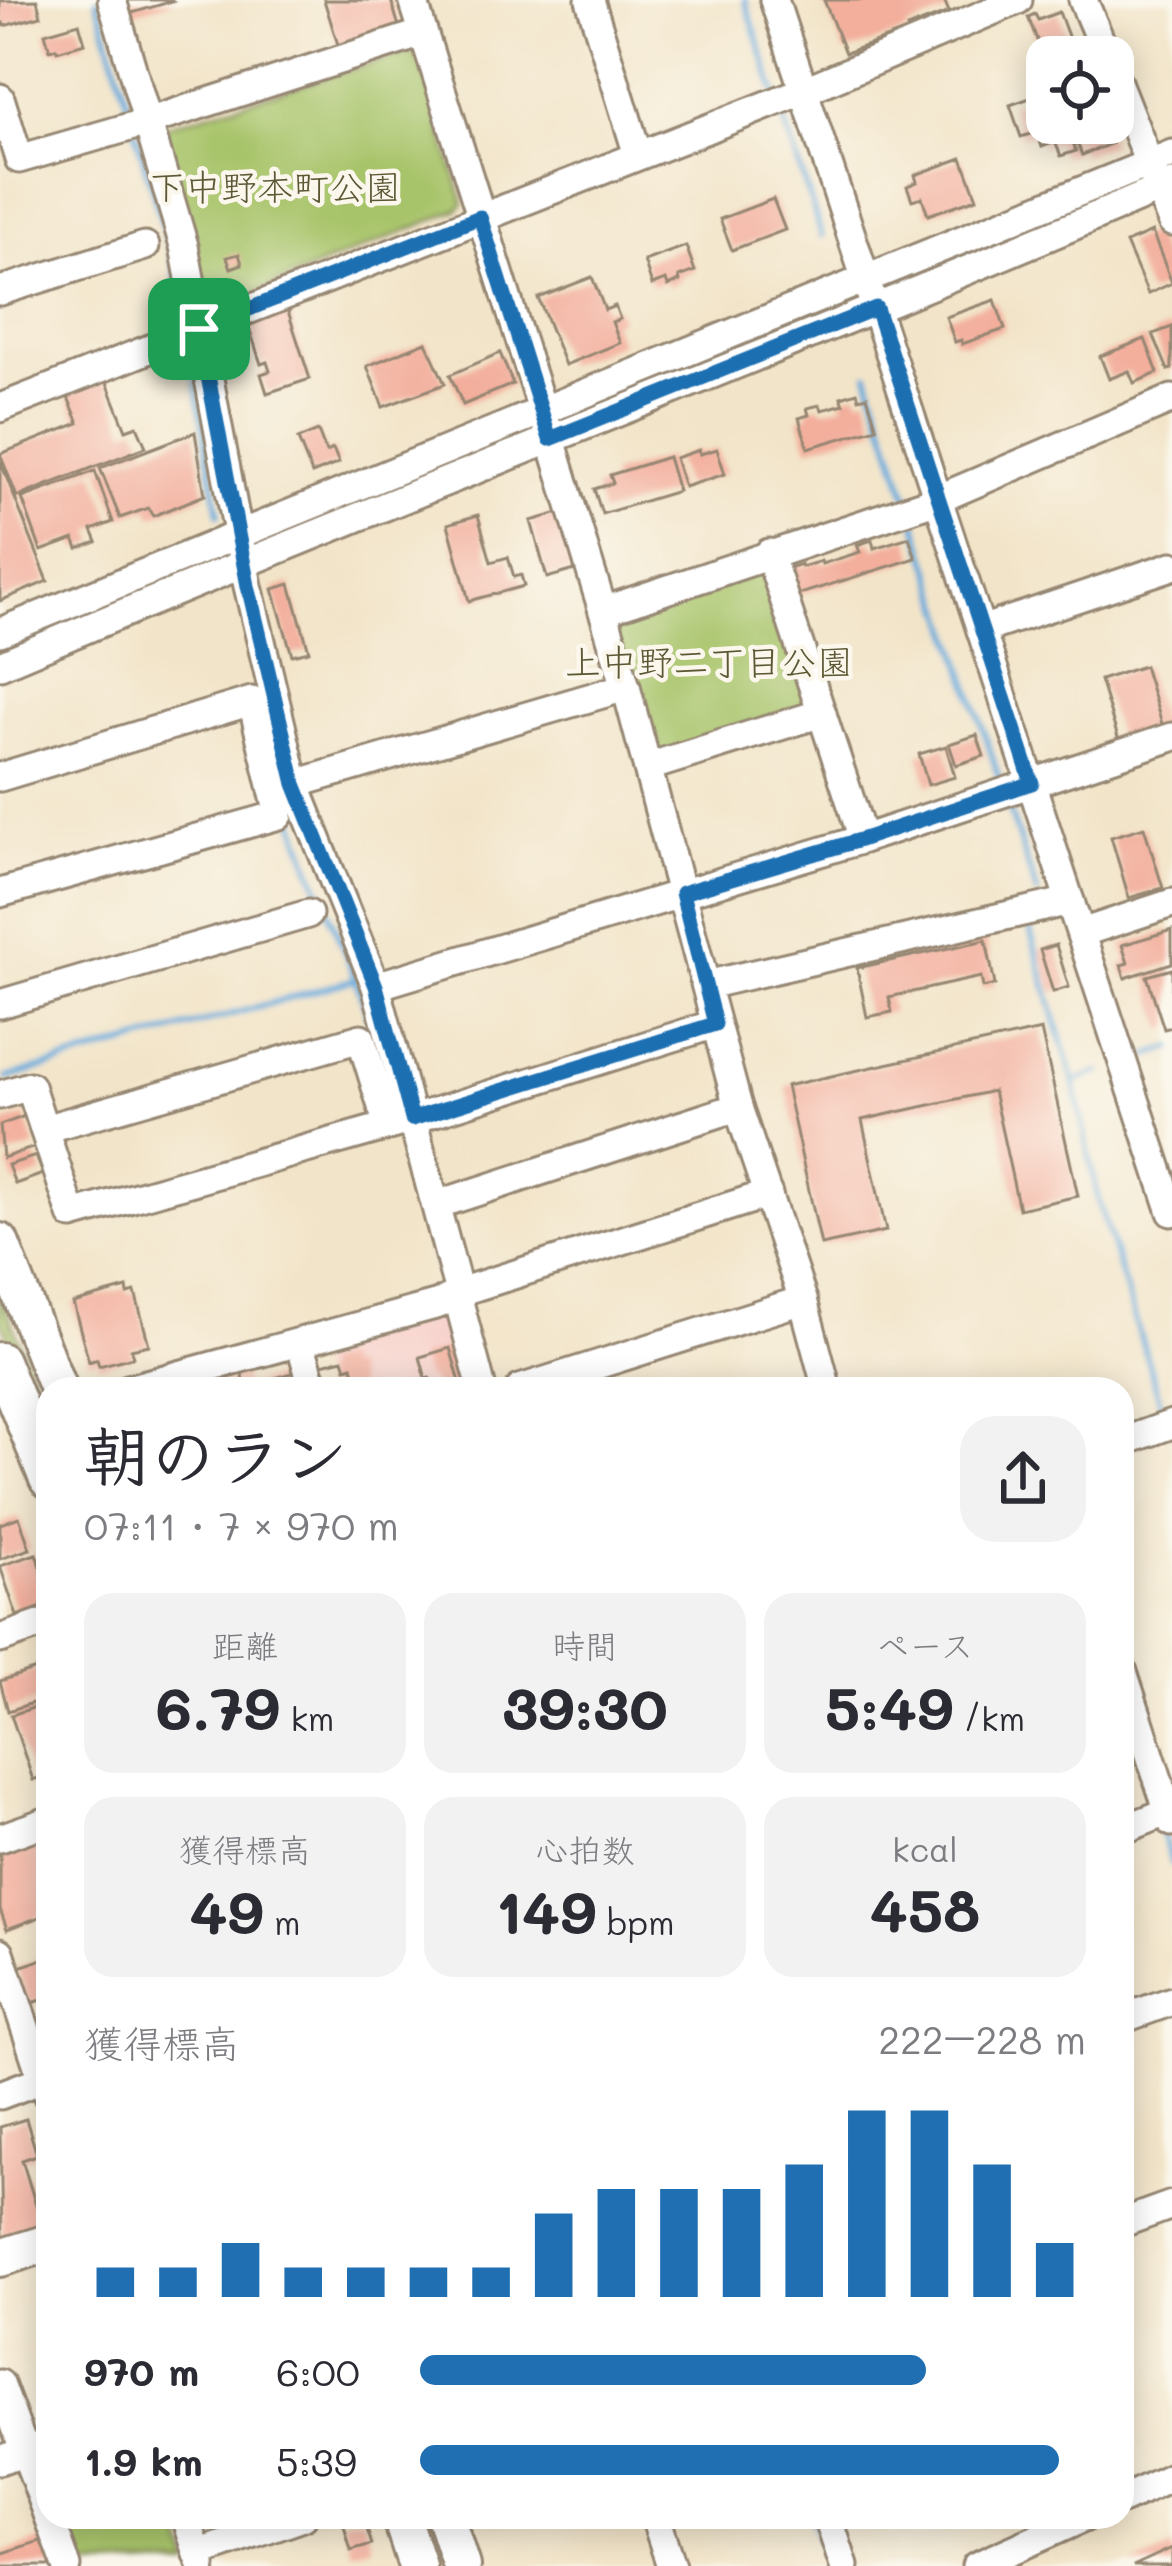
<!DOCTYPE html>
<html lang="ja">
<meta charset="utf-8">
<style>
body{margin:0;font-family:Mali,"Klee One",sans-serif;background:#f2f2f3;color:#2b2b33;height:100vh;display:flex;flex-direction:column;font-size:45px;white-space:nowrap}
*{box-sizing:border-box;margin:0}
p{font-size:39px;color:#7c7c81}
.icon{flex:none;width:66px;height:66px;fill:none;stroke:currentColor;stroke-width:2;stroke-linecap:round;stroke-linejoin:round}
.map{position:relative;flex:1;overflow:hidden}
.side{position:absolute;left:36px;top:1377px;width:1098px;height:1152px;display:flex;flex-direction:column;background:#fff;border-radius:36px;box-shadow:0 6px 30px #0003}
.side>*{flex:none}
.fabs{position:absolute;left:1026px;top:36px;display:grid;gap:24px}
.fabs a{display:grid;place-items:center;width:108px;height:108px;border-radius:24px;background:#fff;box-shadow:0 6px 30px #0003;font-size:60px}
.pin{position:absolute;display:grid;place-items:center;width:102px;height:102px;color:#fff;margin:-51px;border-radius:24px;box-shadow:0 6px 18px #0006}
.round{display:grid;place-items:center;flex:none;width:126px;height:126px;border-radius:36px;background:#f2f2f3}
.overview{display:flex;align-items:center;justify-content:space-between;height:204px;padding:0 48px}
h1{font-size:66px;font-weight:700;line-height:90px}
.stats{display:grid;grid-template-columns:repeat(3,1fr);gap:18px;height:204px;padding:12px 48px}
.stats div{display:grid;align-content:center;border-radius:30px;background:#f2f2f3;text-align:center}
.stats b{font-size:60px;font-weight:700}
.stats small{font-size:33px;font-weight:400}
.stats p{font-size:33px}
.chart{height:336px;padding:24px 48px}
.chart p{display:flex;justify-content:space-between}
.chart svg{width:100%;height:216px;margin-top:12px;stroke:#1f6fb2;stroke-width:6}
ul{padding:0 48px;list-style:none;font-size:39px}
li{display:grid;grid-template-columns:192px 144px 1fr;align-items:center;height:90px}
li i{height:30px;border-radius:15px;background:#1f6fb2}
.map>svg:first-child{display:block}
.built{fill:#f7d0ca}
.green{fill:#a8c46b;stroke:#727744;stroke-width:3}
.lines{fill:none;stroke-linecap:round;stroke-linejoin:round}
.stream{stroke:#66aadb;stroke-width:6}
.building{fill:#f3ae9c}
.minor-casing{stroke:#968773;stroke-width:33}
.major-casing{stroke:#968773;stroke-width:42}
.minor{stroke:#fff;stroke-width:27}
.major{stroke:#fff;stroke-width:36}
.route-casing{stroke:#fff;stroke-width:24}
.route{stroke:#1f6fb2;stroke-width:15}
.labels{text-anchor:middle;stroke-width:9;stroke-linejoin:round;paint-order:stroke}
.park-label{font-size:36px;fill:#5c5835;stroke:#fbf7ec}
</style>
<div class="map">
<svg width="1172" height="2566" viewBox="0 0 1172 2566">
<rect width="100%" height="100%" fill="#fbf7ec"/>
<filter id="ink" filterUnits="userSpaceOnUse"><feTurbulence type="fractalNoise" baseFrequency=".00833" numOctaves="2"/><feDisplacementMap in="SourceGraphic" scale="24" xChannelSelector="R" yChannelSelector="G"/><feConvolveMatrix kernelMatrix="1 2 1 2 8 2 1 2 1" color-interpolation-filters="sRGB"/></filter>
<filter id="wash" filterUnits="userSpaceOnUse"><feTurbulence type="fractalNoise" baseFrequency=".004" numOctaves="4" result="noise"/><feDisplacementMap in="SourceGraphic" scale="48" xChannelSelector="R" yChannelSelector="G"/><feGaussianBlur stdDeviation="2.7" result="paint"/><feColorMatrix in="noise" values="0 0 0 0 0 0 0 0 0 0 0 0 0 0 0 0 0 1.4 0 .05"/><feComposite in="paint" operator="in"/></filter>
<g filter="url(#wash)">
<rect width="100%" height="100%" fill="#f2e4c8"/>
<polygon class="built" points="446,1314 467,1389 324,1389 314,1356 320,1348"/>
<g class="green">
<polygon points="410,52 418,56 464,203 457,210 213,310 202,303 163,134 168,125"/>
<polygon points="766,563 812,709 655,757 609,615"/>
<polygon points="0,1293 41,1395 39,1399 33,1397 0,1318"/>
<polygon points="54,2517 175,2517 191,2566 71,2566"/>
</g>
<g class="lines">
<g class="stream">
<polyline points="97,0 132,118"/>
<polyline points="745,0 776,95"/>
<polyline points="780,108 822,236"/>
<polyline points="135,131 175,269 185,327"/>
<polyline points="188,340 219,514"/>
<polyline points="868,374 909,502"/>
<polyline points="913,514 1002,787"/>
<polyline points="1157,585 1172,580"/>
<polyline points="1006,800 1037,893"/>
<path d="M293,815C315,891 354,962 375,1039"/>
<polyline points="1028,923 1074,1082"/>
<polyline points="1147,1056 1172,1047"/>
<polyline points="1100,1072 1074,1082 1099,1203 1165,1417"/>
<polyline points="7,1078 356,979"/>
<polyline points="401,1133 445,1293"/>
<polyline points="1158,1822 1172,1864"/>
<polyline points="811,2517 827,2566"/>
</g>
</g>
<g id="blocks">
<g class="building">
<polygon points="37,0 41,16 4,26 3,23 0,24 0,1"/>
<polygon points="125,0 172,0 173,1 129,14"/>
<polygon points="324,0 391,0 400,30 339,48"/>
<polygon points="824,0 944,0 949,12 907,28 908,31 845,53"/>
<polygon points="1059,12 1075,55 1047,57 1047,65 1028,17 1035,14 1038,20"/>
<polygon points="79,23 85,43 57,51 56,48 50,50 45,33"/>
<polygon points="1047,92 1047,123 1066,123 1076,151 1061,156 1055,142 1042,147 1037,132 1021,137 1010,105"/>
<polygon points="1069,123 1103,123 1111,144 1082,155"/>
<polygon points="962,158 977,198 928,215 922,197 912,200 907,186 917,182 915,175"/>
<polygon points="773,199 785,230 732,250 720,219"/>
<polygon points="1152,232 1172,283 1148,294 1126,243"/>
<polygon points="686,246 695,271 679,277 680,281 668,286 666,280 652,285 644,261"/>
<polygon points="239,254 242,264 231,268 227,257"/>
<polygon points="592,277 605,310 615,306 620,319 612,322 620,343 565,365 538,298"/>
<polygon points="995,300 1005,329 962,344 961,340 955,342 946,317"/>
<polygon points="287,308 310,379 267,393 261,374 270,371 267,362 261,364 247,321"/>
<polygon points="1172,327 1172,369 1168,370 1153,334"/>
<polygon points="1145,339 1158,373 1134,383 1129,371 1109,379 1100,356"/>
<polygon points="426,342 445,384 383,407 367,366"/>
<polygon points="500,353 513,384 463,405 450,375"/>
<polygon points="106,380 126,430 137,426 146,447 17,497 0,454 79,423 67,395"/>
<polygon points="857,392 859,398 867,396 877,428 808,448 799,418 809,415 807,408 820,405 822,410 844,404 841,397"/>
<polygon points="318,431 326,452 333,449 339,463 312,474 298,439"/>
<polygon points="195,432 205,495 153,516 148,508 120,518 100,468"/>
<polygon points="717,449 725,474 684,487 675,458 699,450 700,454"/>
<polygon points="668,457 678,491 602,514 594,489 613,483 610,475"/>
<polygon points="0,461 48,581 0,601"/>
<polygon points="95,471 113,522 92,530 97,542 78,549 74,539 41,551 22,498"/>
<polygon points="559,513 575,570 547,578 531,521"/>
<polygon points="478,515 491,562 508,557 514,577 521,575 524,586 469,601 448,524"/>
<polygon points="909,537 916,558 797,595 788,568 801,564 802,567 821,561 822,564 860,552 857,545 872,540 874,548"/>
<polygon points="290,584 309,651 292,655 273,589"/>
<polygon points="1144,666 1163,727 1119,741 1100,680"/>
<polygon points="977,735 984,756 956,765 949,744"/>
<polygon points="946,746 955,777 928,785 919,754"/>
<polygon points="1144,827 1163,888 1129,898 1111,837"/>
<polygon points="1172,930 1172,963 1125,978 1121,965 1128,963 1122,945"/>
<polygon points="986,940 995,985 983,988 981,977 889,997 892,1012 867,1017 857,968"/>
<polygon points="1056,945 1069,987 1053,992 1040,950"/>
<polygon points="1172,969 1172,1027 1164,1029 1147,976"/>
<polygon points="1041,1030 1078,1196 1019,1209 993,1091 862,1120 886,1231 821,1245 786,1086"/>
<polygon points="25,1116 35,1147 3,1158 0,1125"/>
<polygon points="36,1156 43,1174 15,1184 8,1165"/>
<polygon points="127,1288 128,1294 135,1292 149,1345 131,1349 133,1357 99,1366 97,1359 89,1362 73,1303"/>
<polygon points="450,1348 462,1389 434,1389 430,1378 426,1379 420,1357"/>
<polygon points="343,1359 346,1368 352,1366 358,1389 326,1389 321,1373 325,1372 322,1364"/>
<polygon points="295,1372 301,1389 195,1389 242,1374 246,1387"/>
<polygon points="19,1517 30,1549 0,1559 0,1524"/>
<polygon points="36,1554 48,1589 48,1605 17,1616 0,1566"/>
<polygon points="48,1665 48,1698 8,1711 0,1681"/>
<polygon points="48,1703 48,1774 33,1780 11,1715"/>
<polygon points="44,1836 48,1848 48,1914 7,1929 0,1909 0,1852"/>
<polygon points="48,1957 48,1998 29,2004 17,1968"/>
<polygon points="26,2119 37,2155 22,2160 42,2225 2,2237 0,2127"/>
<polygon points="351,2517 363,2517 372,2545 351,2551 342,2519"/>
<polygon points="47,2539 56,2566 0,2566 0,2554"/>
<polygon points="1172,2548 1172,2566 1133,2566"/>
</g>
</g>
</g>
<g filter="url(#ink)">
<use href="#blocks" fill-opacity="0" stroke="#968773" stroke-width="3"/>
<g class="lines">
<defs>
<g id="minor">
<polyline points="112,0 184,246 248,586 295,784 376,986 459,1292 459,1302 482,1389"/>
<polyline points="413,0 537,393 626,687 738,1107 803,1300 827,1389"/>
<polyline points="590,0 638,155"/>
<polyline points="774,0 1172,1212"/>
<polyline points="1083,0 1107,57"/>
<polyline points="1113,72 1172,222"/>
<polyline points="0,98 19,159 147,122 423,33"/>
<polyline points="0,291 145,246"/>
<polyline points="0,408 803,91 1018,0"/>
<polyline points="769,553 863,839"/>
<polyline points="603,611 938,499 1172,399"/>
<polyline points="981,630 1172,566"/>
<polyline points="0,632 1172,154"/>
<path d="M0,665C389,500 784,350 1172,184"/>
<polyline points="648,767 822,713"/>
<polyline points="0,777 252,701 279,815 0,893"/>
<polyline points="295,784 626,687"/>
<polyline points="1081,933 1172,903"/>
<polyline points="706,985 1070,901"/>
<polyline points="376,986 863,839 1172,737"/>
<polyline points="0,1004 308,914"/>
<polyline points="0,1095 30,1086 72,1215 413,1119 715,1024"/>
<polyline points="44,1129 361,1038 388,1126"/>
<polyline points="436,1205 738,1107"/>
<polyline points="300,1343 314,1389"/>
<polyline points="128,1389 439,1304 459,1292 768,1194"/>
<polyline points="520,1389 803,1300"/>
<polyline points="1122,1442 1172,1424"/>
<polyline points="0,1639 48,1622"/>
<polyline points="1122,1669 1172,1822"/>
<polyline points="1122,1830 1172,1810"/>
<polyline points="0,1838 48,1821"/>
<polyline points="0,1952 48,2096"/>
<polyline points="1122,2019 1172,2001"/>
<polyline points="0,2095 42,2079"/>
<polyline points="1122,2223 1172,2205"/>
<polyline points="0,2384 48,2514"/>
<polyline points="0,2460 48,2443"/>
<polyline points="1122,2500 1172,2477"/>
<polyline points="49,2517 67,2566"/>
<polyline points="186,2517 202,2566"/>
<polyline points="655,2517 671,2566"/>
<polyline points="828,2517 844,2566"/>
<polyline points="198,2554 303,2517"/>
<polyline points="976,2566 1086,2517"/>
</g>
<g id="major">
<polyline points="0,1242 58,1389"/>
<polyline points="0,1361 48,1479"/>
<polyline points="0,2258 48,2243"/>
<polyline points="401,2517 417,2566"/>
<polyline points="445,2517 461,2566"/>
</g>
</defs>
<use href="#minor" class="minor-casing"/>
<use href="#major" class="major-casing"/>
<use href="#minor" class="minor"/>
<use href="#major" class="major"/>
</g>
</g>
<g class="lines" filter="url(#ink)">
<defs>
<polygon id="route" points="480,217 550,439 876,308 1032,783 863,839 682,893 715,1024 412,1119 376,986 295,784 248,586 199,329"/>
</defs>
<use href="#route" class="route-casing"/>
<use href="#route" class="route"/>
</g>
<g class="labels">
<g class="park-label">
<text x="275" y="200">下中野本町公園</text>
<text x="709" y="675">上中野二丁目公園</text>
</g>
</g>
</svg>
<div class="fabs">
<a><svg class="icon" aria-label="locate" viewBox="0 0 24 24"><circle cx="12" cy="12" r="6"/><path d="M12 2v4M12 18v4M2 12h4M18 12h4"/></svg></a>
</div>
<div class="pin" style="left:199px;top:329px;background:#1e9e55"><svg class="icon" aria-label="arrive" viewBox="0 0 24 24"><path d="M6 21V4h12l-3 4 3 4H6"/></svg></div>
<section class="side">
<div class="overview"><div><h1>朝のラン</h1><p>07:11 · 7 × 970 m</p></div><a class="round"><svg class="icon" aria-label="share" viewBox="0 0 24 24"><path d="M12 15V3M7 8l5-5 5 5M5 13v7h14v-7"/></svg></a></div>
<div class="stats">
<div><p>距離</p><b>6.79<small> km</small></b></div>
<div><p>時間</p><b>39:30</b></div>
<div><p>ペース</p><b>5:49<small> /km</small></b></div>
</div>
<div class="stats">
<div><p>獲得標高</p><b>49<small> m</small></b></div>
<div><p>心拍数</p><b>149<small> bpm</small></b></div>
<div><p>kcal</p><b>458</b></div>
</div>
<div class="chart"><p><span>獲得標高</span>222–228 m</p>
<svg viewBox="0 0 160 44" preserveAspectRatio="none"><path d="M5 44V38M15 44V38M25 44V33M35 44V38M45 44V38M55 44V38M65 44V38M75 44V27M85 44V22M95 44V22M105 44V22M115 44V17M125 44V6M135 44V6M145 44V17M155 44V33"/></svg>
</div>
<ul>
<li><b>970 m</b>6:00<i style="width:76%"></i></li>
<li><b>1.9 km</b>5:39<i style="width:96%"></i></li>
</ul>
</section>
</div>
